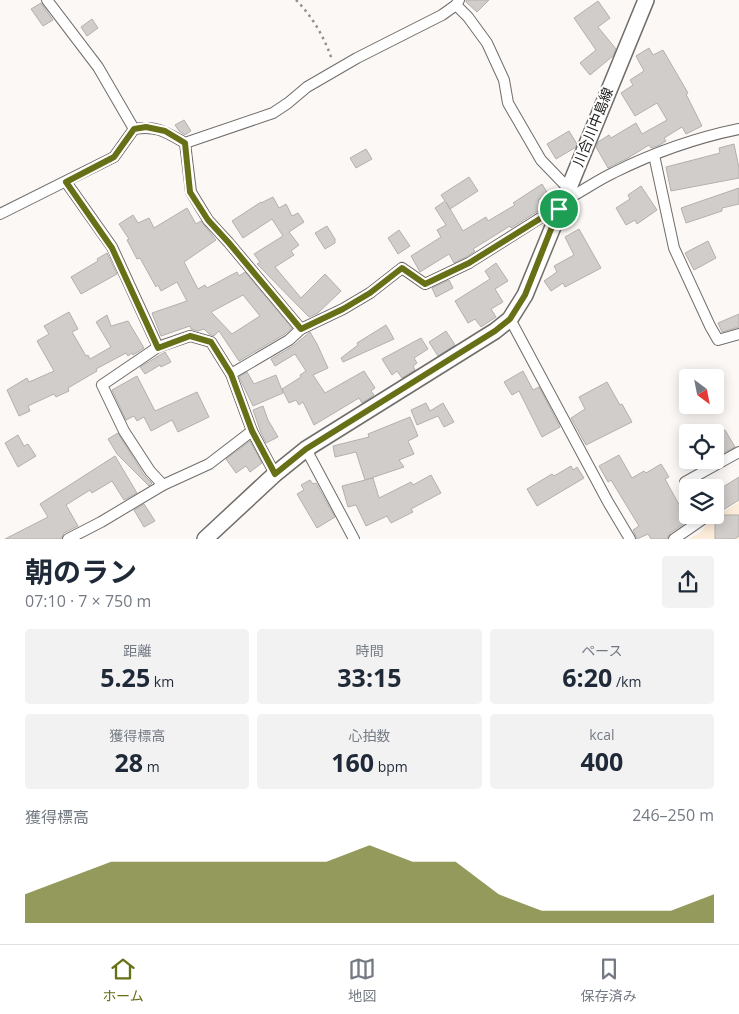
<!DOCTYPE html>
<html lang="ja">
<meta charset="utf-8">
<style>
body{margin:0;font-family:"Open Sans","Noto Sans JP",sans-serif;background:#f2f2f3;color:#1f2937;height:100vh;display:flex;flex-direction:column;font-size:19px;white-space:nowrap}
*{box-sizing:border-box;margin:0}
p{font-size:16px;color:#747a83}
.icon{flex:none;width:28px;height:28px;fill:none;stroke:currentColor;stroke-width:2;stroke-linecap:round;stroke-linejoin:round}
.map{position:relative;height:539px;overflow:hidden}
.drawer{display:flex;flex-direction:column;background:#fff;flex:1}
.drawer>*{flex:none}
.needle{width:32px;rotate:148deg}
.buttons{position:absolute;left:679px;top:369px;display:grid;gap:10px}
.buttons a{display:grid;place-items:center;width:45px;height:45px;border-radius:5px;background:#fff;box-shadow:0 2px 12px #0003;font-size:25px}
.pin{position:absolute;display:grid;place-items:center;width:42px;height:42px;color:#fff;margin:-21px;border:2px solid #fff;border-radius:50%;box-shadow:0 1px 5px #0007}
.round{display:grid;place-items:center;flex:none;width:52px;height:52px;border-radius:5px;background:#f2f2f3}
.headline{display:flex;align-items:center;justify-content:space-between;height:85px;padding:0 25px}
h1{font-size:28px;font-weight:700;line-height:38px}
.stats{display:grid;grid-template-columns:repeat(3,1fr);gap:8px;height:85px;padding:5px 25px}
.stats div{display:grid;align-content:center;border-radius:5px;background:#f2f2f3;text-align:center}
.stats b{font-size:25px;font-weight:700}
.stats small{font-size:14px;font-weight:400}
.stats p{font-size:14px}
.chart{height:140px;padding:10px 25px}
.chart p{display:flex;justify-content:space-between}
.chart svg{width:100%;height:90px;margin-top:5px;fill:#687017;opacity:.7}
.dock{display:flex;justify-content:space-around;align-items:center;height:70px;border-top:1px solid #e0e1e3;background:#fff;font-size:14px;color:#747a83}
.dock a{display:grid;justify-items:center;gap:2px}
.dock .active{color:#687017}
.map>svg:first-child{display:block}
.industrial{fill:#fcecda}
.building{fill:#d1cdcb;stroke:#b3b0ad;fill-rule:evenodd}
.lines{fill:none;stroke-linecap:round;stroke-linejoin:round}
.street-casing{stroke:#706d6a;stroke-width:12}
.secondary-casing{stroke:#706d6a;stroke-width:18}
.path{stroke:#93908e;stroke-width:2.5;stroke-dasharray:2.5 4;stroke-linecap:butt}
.street{stroke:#fff;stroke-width:10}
.secondary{stroke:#fff;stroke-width:15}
.route-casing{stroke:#fff;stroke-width:10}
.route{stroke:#687017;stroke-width:6}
.labels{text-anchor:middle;stroke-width:4;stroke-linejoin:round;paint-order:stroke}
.street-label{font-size:14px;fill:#21201f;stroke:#fff}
</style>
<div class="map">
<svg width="739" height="539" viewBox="0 0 739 539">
<rect width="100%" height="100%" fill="#fcf8f5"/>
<polygon class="industrial" points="739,502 739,539 689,539 701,532 710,521"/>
<g class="building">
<polygon points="466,0 489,0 477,12 466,2"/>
<polygon points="598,1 610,18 598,27 616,49 613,56 590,75 580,63 596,50 574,18"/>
<polygon points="41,3 53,20 43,26 31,9"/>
<polygon points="92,19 98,28 87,36 81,27"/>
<polygon points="649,48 653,55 663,50 688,93 686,94 702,126 686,134 682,127 664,138 666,141 660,145 651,148 649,145 628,158 608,168 596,147 598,142 609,135 611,138 636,123 642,134 667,120 657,103 635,116 621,93 633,85 630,80 644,71 636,56"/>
<polygon points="184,120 191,131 185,135 179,131 175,125"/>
<polygon points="569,131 577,144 576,147 556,159 547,144"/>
<polygon points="734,144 739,168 739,178 671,191 666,167 720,153 719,148"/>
<polygon points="366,149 372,159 356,168 350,158"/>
<polygon points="469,177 478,191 450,209 446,202 463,231 486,217 488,221 515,205 513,203 542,184 548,194 538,200 543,208 511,228 510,226 473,249 475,251 466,257 454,263 449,254 420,272 411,256 441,237 437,230 446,225 435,208 445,201 441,195"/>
<polygon points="641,186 657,210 637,224 635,220 626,225 616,208 630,199 628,195"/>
<polygon points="739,188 739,204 722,208 722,211 686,223 681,208"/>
<polygon points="273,197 279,208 286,204 292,216 298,213 304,222 289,232 299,245 291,251 294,255 275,267 301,298 325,274 341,291 318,313 309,317 257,264 260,262 254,254 283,236 272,219 243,238 232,221 261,202 261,203"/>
<path d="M187,208L196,224L201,221L216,240L184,262L198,289L205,285L207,288L237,272L239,276L245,272L292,328L285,334L239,361L219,331L214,336L209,334L204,329L198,331L191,329L190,326L161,336L152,313L187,301L177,282L161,291L158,285L156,287L140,258L137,259L127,240L129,239L119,224L133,215L138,223L149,218L154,228ZM243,295L260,316L232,334L211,312Z"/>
<polygon points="327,226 335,239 335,243 325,249 315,233"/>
<polygon points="579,229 601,268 565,287 563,283 551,291 544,281 557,272 554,266 574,255 565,237"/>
<polygon points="399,230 410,246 398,254 388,238"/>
<polygon points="708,241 716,258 694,270 685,253"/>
<polygon points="107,253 117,274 81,294 71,277 98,261 97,259"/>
<polygon points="496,263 508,281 495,289 503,302 491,309 496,317 481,327 475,319 468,323 455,301 490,279 485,271"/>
<polygon points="449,280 453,288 436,297 432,288"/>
<polygon points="69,312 78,329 72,332 86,356 88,355 90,359 111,347 96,322 107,315 111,326 128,321 144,348 133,355 132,353 128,356 126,353 96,369 97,371 68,388 69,391 56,397 54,394 28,406 30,411 19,416 7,390 27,378 29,382 54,371 37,341 49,334 44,326"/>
<polygon points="739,314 739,327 722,332 718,323"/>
<polygon points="386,325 394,339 343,362 341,358 358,345 357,343"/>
<polygon points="446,331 455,345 438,356 429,342"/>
<polygon points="310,332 317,344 328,368 313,375 325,393 364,371 375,388 371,391 374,395 362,403 359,398 314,425 303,402 299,405 296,400 289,403 282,389 301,377 300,375 306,371 295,354 275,366 271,359 293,346"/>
<polygon points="421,338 428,349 414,358 417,363 413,366 415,370 402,378 397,371 392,375 382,359"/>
<polygon points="165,352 171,362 161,367 160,365 145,374 140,367"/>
<polygon points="523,371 533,390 539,387 560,427 542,437 519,391 512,395 504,382"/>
<polygon points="247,372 254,384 276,375 283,393 253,406 239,377"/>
<polygon points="137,376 155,411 197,392 209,417 178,432 172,420 151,431 144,417 137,421 134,416 126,420 112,390"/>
<polygon points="607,382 620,405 622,404 632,422 586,445 571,418 585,409 579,397"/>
<polygon points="426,403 430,411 443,403 454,422 444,427 438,416 417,425 411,410"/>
<polygon points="263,406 268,420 278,437 266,443 261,433 253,410"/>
<polygon points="410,417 418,436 408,441 414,454 399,460 404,467 365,480 356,452 335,457 333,446 369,437 368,434"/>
<polygon points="725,430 735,447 715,457 715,436"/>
<polygon points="118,433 144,475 152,483 149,486 117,454 108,439"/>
<polygon points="18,435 24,446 28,444 36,456 18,467 5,443"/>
<polygon points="250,441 262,463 250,472 246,466 236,473 226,459"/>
<polygon points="619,455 632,478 644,471 646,473 661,464 669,477 665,479 688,521 670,533 667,539 651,539 648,534 637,539 633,530 639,526 611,480 608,482 599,466"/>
<polygon points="115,456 137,493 124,500 112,481 92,493 90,490 66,505 78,526 64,533 61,539 5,539 48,517 40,504"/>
<polygon points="571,466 573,470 577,467 584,478 537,506 527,489 552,474 554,476"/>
<polygon points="431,475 441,493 411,509 413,512 391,523 387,516 366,526 356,505 348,507 342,486 373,478 379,498 411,482 413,485"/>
<polygon points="739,477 739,500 715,515 715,492"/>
<polygon points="310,480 313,484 316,483 335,517 317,528 297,494 304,490 301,485"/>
<polygon points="144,504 155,521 144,527 134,510"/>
<polygon points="715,515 739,515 739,536 735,539 715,539"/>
</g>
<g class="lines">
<defs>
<g id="street">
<polyline points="456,5 468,17 487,43 504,80 508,103 541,160 568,188"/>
<path d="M134,129C156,125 166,132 185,143L273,113L288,103L307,87L357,58L442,15L456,5L459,0"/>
<polyline points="185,143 191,192 208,220 229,243 301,329"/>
<polyline points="654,155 674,248 710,326 718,340 739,334"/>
<polyline points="66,182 112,247 158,347"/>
<path d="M563,201C580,193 596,181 613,173C653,153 695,138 739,129"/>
<polyline points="0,214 114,157 134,129 98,67 47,0"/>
<polyline points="510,319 608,502 630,539"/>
<polyline points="231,374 289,340 301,329 343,309 370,293 402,268 425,284 469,263 545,215 559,209"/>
<polyline points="306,449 354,539"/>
<polyline points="163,485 150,471 124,431 102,385 158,347 190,336 211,342 231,374 252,431 275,474"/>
<polyline points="688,488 685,482 739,452"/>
<polyline points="68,539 101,522 163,485 209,464 252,431"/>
<polyline points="674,539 703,519 701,515"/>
</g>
<polyline id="secondary" points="205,539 275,474 306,449 495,331 510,319 525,295 646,0"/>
</defs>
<use href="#street" class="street-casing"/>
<use href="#secondary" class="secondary-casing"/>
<path class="path" d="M296,0C312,16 325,38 332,60"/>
<use href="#street" class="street"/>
<use href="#secondary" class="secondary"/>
</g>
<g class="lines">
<defs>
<polygon id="route" points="146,127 165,131 185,143 190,192 208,220 229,243 301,329 343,309 370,293 402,268 425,284 469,263 546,215 559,209 525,295 510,319 495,331 306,449 275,474 252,431 231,374 211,342 190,336 158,348 112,248 66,182 114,157 134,129"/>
</defs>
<use href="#route" class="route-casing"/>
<use href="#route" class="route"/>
</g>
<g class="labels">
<g class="street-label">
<text transform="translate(593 127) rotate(-68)" y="5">川合川中島線</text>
</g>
</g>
</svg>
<div class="buttons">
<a><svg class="needle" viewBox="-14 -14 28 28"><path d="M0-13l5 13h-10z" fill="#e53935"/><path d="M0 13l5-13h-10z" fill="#747a83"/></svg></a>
<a><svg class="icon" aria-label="locate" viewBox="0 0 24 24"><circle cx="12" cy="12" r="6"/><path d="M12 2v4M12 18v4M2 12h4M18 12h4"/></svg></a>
<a><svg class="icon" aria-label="layers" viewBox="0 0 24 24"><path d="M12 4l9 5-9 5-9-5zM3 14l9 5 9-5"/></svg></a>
</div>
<div class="pin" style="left:559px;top:209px;background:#1e9e55"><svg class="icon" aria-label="arrive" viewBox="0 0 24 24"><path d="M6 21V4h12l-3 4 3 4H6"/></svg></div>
</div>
<section class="drawer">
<div class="headline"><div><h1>朝のラン</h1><p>07:10 · 7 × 750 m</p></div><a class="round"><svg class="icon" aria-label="share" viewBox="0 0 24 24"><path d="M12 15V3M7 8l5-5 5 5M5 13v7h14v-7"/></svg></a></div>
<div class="stats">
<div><p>距離</p><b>5.25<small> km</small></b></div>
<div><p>時間</p><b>33:15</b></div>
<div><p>ペース</p><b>6:20<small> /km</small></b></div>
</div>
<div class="stats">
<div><p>獲得標高</p><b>28<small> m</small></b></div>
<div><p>心拍数</p><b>160<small> bpm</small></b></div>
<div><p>kcal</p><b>400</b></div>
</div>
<div class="chart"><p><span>獲得標高</span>246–250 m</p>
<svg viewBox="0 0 160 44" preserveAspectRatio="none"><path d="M0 44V30L10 22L20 14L30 14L40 14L50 14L60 14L70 14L80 6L90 14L100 14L110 30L120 38L130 38L140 38L150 38L160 30V44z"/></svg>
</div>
</section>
<nav class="dock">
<a class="active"><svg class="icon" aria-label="home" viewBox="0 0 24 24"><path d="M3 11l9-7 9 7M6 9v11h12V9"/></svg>ホーム</a>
<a><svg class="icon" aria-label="map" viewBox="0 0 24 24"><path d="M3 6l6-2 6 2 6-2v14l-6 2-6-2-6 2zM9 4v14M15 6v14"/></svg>地図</a>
<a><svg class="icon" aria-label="saved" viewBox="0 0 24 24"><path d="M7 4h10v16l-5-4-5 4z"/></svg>保存済み</a>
</nav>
